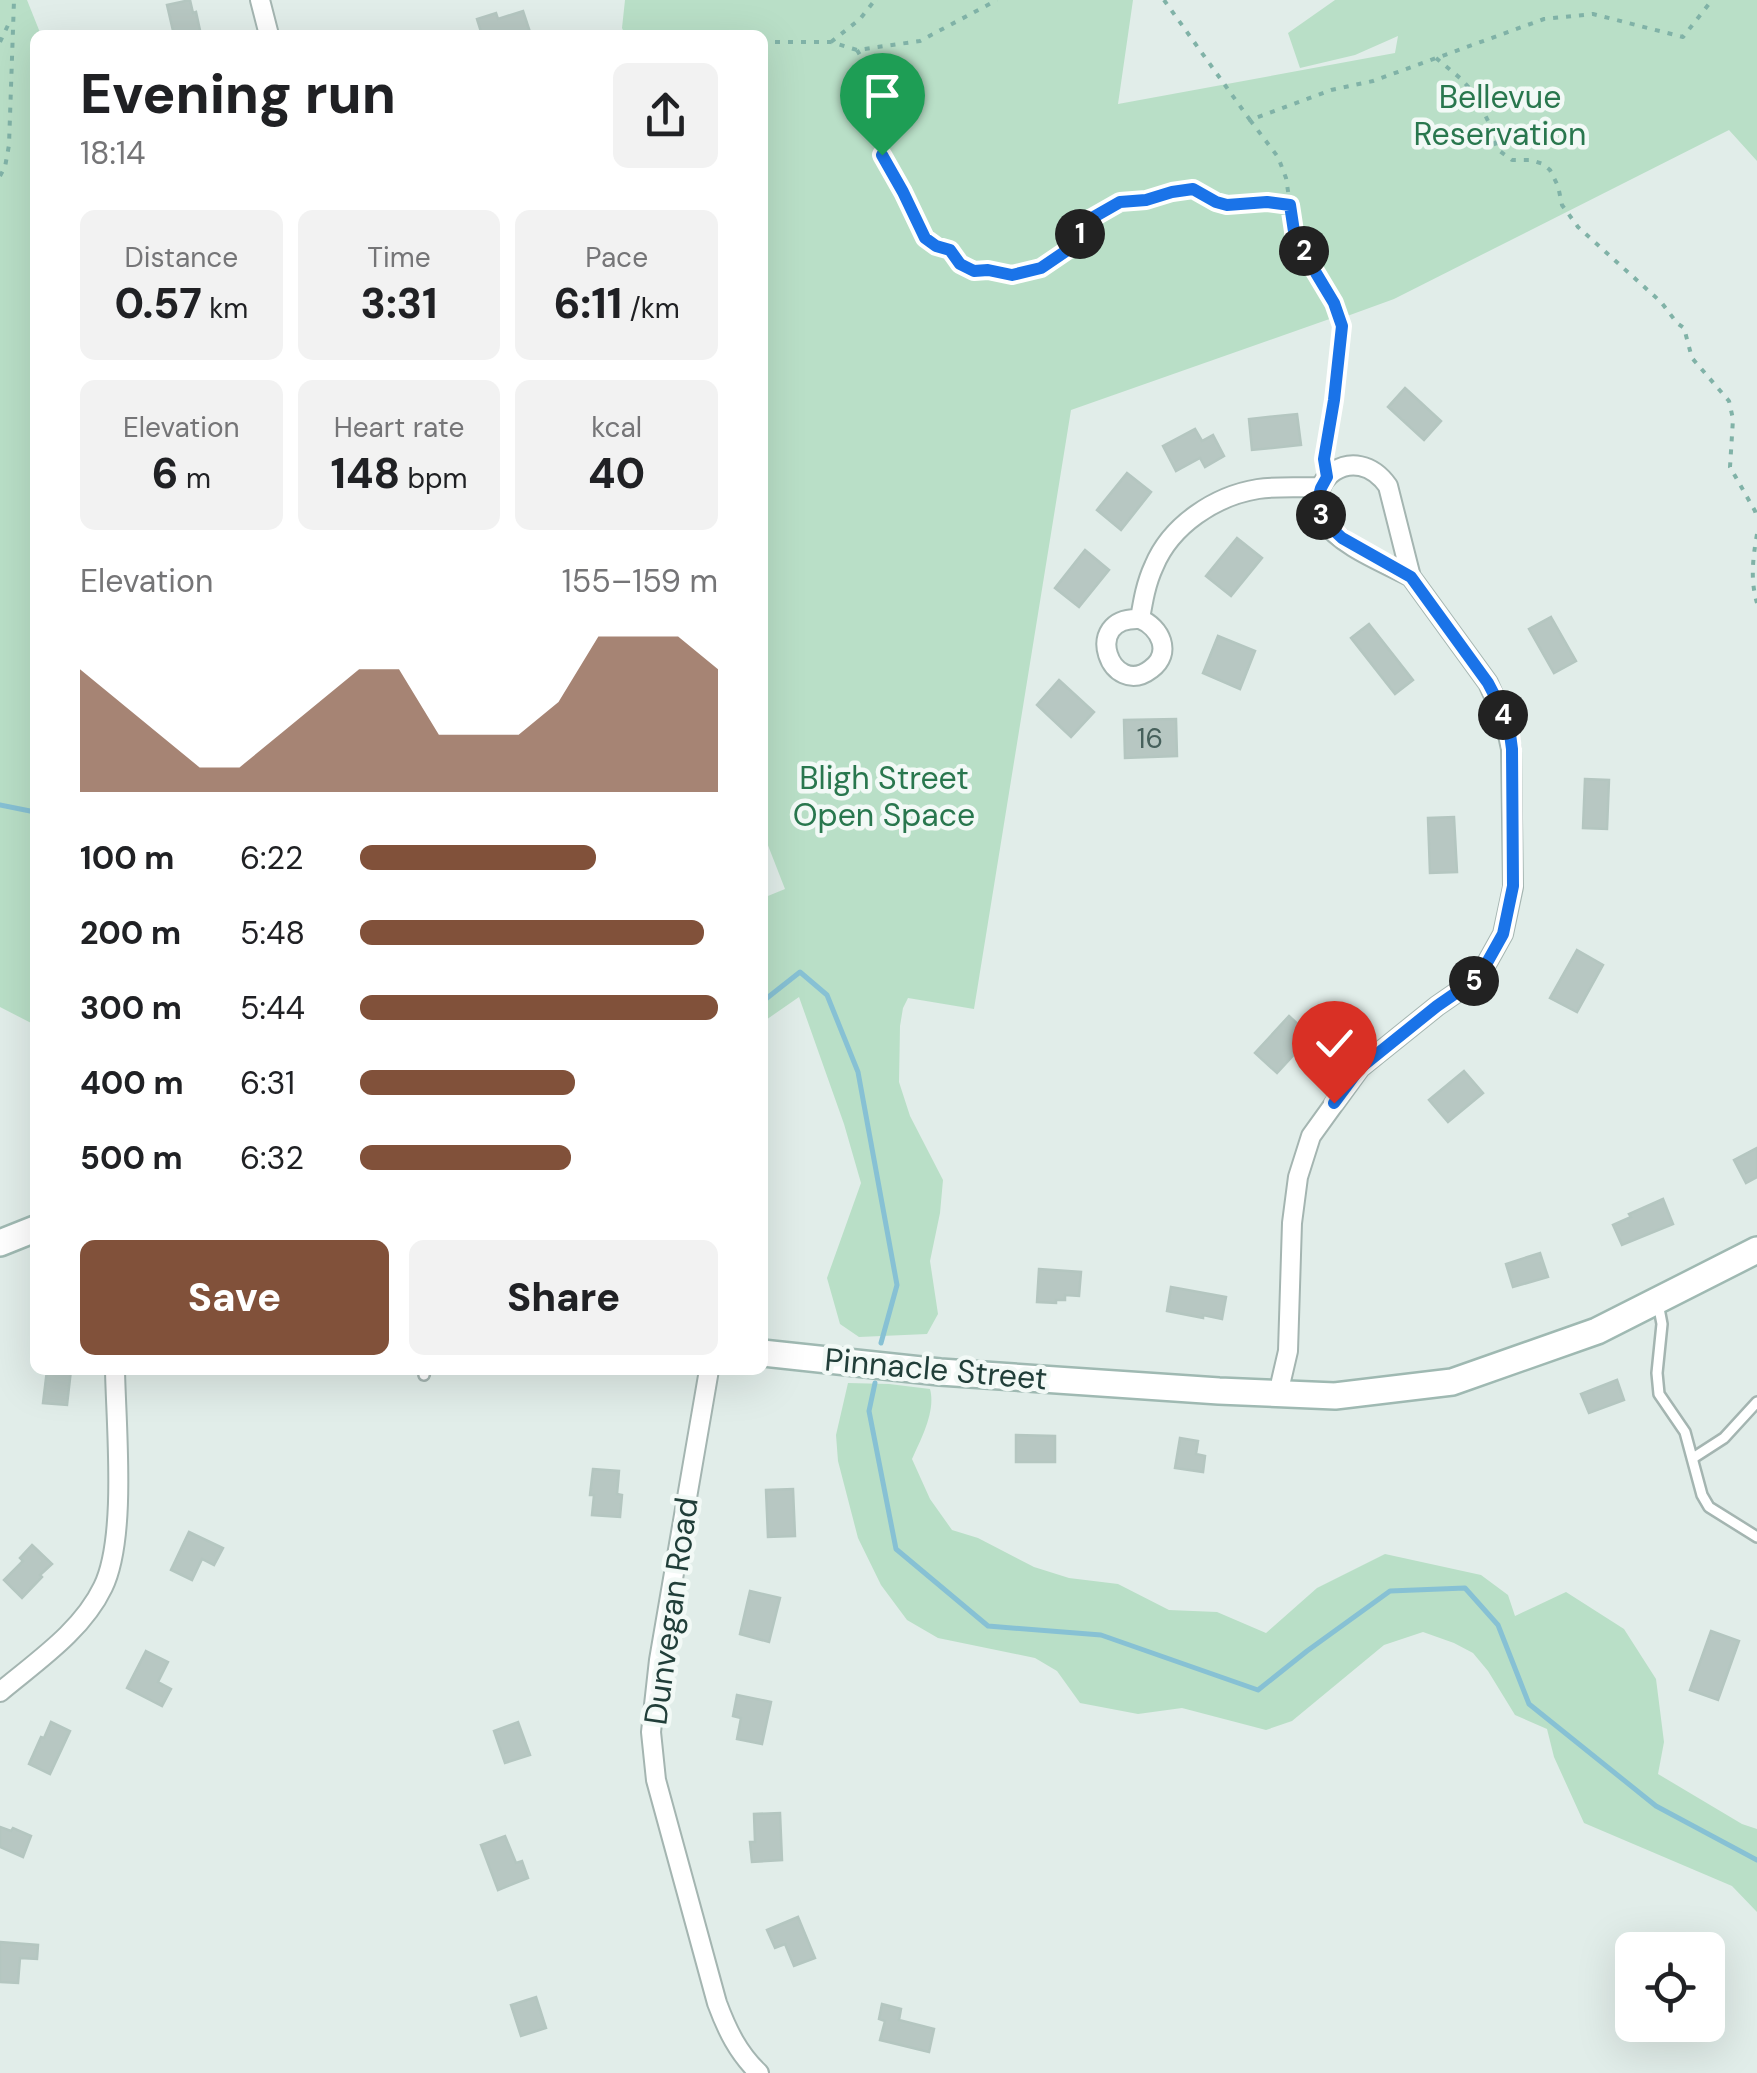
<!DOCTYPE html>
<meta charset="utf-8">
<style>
body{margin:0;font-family:"DM Sans",sans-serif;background:#f2f2f2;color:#202124;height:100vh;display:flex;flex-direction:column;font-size:38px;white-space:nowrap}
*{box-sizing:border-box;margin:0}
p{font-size:32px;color:#757577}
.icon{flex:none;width:55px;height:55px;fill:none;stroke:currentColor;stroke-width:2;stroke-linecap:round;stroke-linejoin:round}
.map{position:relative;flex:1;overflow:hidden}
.side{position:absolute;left:30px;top:30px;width:738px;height:1345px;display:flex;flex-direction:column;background:#fff;border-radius:15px;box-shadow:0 10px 40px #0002}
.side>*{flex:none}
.tools{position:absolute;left:1615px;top:1932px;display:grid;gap:20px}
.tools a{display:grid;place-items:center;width:110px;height:110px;border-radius:15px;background:#fff;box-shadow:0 10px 40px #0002;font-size:50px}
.pin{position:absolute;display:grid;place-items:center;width:85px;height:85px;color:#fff;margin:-102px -42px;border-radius:50% 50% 50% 0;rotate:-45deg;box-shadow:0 0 10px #0007}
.pin .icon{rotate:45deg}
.km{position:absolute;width:50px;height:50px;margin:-25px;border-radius:50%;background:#222;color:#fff;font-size:28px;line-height:50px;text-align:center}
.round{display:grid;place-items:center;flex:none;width:105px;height:105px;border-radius:15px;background:#f2f2f2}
.head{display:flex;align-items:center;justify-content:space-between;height:170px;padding:0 50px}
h1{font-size:55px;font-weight:800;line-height:75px}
.metrics{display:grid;grid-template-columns:repeat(3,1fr);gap:15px;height:170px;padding:10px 50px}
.metrics div{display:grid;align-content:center;border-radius:15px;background:#f2f2f2;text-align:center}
.metrics b{font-size:42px;font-weight:800}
.metrics small{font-size:28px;font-weight:400}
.metrics p{font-size:28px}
.chart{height:280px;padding:20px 50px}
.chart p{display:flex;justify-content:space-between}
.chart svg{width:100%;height:180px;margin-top:10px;fill:#81513a;opacity:.7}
.action{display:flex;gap:20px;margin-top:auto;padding:20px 50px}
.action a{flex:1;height:115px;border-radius:15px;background:#81513a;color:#fff;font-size:40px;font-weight:800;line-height:115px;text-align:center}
.action a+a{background:#f2f2f2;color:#202124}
ul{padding:0 50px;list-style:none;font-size:32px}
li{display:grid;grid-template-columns:160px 120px 1fr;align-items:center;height:75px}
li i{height:25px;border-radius:12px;background:#81513a}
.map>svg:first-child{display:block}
.green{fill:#b9dfc7}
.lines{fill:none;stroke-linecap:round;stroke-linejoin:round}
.stream{stroke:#87c1d4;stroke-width:5}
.building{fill:#b7c7c2;stroke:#b4c6c0;stroke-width:2.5}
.lane-casing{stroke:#a4b5b1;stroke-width:14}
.street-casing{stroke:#a4b5b1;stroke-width:22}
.secondary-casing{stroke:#9fb9b2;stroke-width:30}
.path{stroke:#80b2a7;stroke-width:4;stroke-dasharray:5 8;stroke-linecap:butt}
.lane{stroke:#fff;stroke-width:9}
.street{stroke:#fff;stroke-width:18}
.secondary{stroke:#fff;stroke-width:25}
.route-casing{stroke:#fff;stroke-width:20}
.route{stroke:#1a73e8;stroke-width:12}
.labels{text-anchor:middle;stroke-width:9;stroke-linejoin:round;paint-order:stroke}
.number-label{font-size:28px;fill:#46605b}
.park-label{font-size:32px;fill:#29774e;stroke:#f2f9f6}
.street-label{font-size:32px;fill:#213e39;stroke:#f2f9f6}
</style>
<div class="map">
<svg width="1757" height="2073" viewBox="0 0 1757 2073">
<rect width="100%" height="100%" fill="#e1ede9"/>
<g class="green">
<polygon points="0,0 27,0 41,35 35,35 35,1025 0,1007"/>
<polygon points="625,0 1133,0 1118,104 1395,53 1398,36 1355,55 1300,68 1288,33 1335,0 1757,0 1757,161 1729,130 1394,299 1339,319 1338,316 1071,410 974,1009 908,998 903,1008 900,1026 899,1082 910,1116 943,1180 940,1213 930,1261 938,1314 927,1334 859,1337 840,1324 827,1278 861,1183 844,1124 799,997 763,1022 763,898 785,889 762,830 762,35 625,35 622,28"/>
<path d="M848,1383L889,1384L930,1389C936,1411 921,1439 912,1459L930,1499L952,1530L978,1538L1034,1567L1069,1578L1118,1584L1169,1610L1217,1612L1266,1633L1317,1588L1385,1554L1481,1575L1508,1595L1515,1616L1566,1592L1624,1629L1656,1679L1664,1742L1658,1774L1742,1824L1757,1829V1912L1732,1886L1584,1823L1554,1757L1547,1729L1515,1715L1488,1671L1473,1653L1454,1643L1423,1632L1384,1645L1292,1721L1266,1730L1182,1708L1138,1714L1080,1703L1057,1671L1035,1658L938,1638L907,1620L881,1585L858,1538L838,1461L836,1435Z"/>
</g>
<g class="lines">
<g class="stream">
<polyline points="0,805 35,812"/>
<polyline points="762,1002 800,972 827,995 858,1072 897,1285 881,1343"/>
<polyline points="875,1383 869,1411 896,1549 988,1626 1101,1635 1258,1690 1307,1651 1390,1591 1465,1588 1498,1625 1529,1704 1656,1806 1757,1860"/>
</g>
</g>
<g class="building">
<polygon points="190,0 193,13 196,12 201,35 174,35 167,5"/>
<polygon points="523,11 531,35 482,35 477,19 496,13 498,19"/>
<polygon points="1405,388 1441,421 1424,440 1388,407"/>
<polygon points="1297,414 1301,445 1252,450 1249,419"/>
<polygon points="1195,429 1202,441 1213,435 1224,456 1205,467 1200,458 1176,471 1163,446"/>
<polygon points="1127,473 1151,492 1121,530 1097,510"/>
<polygon points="1237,538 1262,558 1231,596 1206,576"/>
<polygon points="1085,550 1109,570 1079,607 1055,588"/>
<polygon points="1551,617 1576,661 1554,673 1529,629"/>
<polygon points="1369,624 1413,680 1395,694 1351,638"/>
<polygon points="1218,636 1255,651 1240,689 1203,673"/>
<polygon points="1059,680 1094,712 1071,737 1037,705"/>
<polygon points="1176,719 1177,756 1125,758 1124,720"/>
<polygon points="1585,779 1609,780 1607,829 1583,828"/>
<polygon points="1454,817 1457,872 1430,873 1428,818"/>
<polygon points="1577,950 1603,965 1577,1012 1550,998"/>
<polygon points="1289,1016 1311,1036 1277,1073 1255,1053"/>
<polygon points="1464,1071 1483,1093 1448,1122 1429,1100"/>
<polygon points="1757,1148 1757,1177 1746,1183 1734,1160"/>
<polygon points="1663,1199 1673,1224 1622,1245 1613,1225 1631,1217 1629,1214"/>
<polygon points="1540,1253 1548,1277 1513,1287 1506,1264"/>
<polygon points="1039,1269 1081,1272 1079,1296 1065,1295 1065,1300 1056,1300 1056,1303 1037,1302"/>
<polygon points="1171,1287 1226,1297 1222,1319 1203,1315 1203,1318 1167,1311"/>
<polygon points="47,1370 71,1370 67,1405 43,1403"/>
<polygon points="1617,1380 1624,1400 1589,1413 1581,1394"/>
<polygon points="1016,1435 1055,1436 1055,1462 1016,1462"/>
<polygon points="1180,1438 1198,1441 1196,1454 1205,1456 1203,1472 1175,1468"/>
<polygon points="593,1469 619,1471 617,1494 622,1495 620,1517 592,1515 594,1495 590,1495"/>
<polygon points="793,1489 795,1536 768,1537 766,1490"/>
<polygon points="189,1532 223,1548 214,1565 202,1559 192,1580 171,1570"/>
<polygon points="32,1545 52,1564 40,1575 42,1577 22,1598 4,1580 23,1561 20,1558"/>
<polygon points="750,1591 780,1598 769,1642 740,1634"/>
<polygon points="1711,1631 1739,1641 1718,1700 1690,1690"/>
<polygon points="146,1651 168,1662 158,1682 171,1689 162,1706 127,1688"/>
<polygon points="737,1695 771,1702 762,1744 737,1739 741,1718 733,1716"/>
<polygon points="51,1722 70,1731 50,1774 29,1764 41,1737 44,1738"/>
<polygon points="518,1722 530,1755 505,1763 494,1731"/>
<polygon points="780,1813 782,1860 752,1862 750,1842 755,1842 754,1814"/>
<polygon points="0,1827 11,1831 13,1828 31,1836 23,1857 0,1847"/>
<polygon points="505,1836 516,1863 522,1861 528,1878 498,1890 481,1845"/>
<polygon points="798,1917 815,1958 794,1966 785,1944 775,1948 767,1930"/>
<polygon points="0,1942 38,1945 37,1959 20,1958 18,1983 0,1982"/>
<polygon points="536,1997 546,2028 521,2036 511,2005"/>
<polygon points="882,2004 901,2009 899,2020 934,2029 929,2052 880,2040 885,2021 879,2019"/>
</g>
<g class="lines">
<defs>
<g id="lane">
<polyline points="1658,1303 1662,1324 1657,1373 1659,1394 1685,1432 1702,1495 1709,1507 1757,1537"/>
<polyline points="424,1375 425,1370"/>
<polyline points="1693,1458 1724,1438 1757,1402"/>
</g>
<g id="street">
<polyline points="260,0 269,35"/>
<path d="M1140,619C1160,627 1173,653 1151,669C1111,700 1080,616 1140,619C1143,601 1146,583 1154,566C1171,525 1215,496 1258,489C1278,486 1300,488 1321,487"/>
<path d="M709,1370L659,1660L651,1732L656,1780L717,2003C727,2030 738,2053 759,2073"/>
<path d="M1278,1394L1288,1351L1292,1223L1298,1177L1311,1136L1360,1068L1437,1006L1479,977L1503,934L1513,887L1511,749L1505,721L1488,683L1411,577L1388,486C1355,439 1299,482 1324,521C1340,546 1385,563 1411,577"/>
<path d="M0,1692C37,1661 82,1631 103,1587C127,1538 116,1426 115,1370"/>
</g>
<g id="secondary">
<polyline points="0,1243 35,1229"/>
<polyline points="762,1353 940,1372 1219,1391 1335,1396 1452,1382 1597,1331 1757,1250"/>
</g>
</defs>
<use href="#lane" class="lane-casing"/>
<use href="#street" class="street-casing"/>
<use href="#secondary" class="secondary-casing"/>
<g class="path">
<polyline points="1164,0 1250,120 1331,90 1373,81 1544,19 1593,14 1683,37 1712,0"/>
<polyline points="0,42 10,21"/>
<polyline points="762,42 831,42 857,50 920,41 997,0"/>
<polyline points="831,42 860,19 875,0"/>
<polyline points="857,50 869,71 870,90 878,110 882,155 903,191 925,238 930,244 949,250 966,268 1012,275 1041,268 1061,257 1091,218 1107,208 1120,202 1145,200 1186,189 1193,189 1216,202 1227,205 1267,202 1289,205"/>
<polyline points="1436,58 1460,78 1475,94 1489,123 1497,149 1512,160 1531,160 1543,164 1550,170 1558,186 1562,205 1578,227 1661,302 1677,323 1684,328 1692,358 1729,401 1733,419 1730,467 1755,511 1757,518"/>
<polyline points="1250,120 1278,157 1286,178 1295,237 1334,303 1342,326 1334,400 1325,456"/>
<polyline points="0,176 5,167 9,145 14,0"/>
<path d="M1757,534C1753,558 1750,579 1757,603"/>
</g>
<use href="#lane" class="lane"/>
<use href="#street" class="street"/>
<use href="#secondary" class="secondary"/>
</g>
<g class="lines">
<defs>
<polyline id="route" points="882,155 903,192 925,238 936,246 950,250 960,264 974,271 988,270 1012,275 1041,268 1066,251 1092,218 1120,202 1146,200 1172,192 1193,189 1216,202 1227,205 1267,202 1290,205 1295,238 1334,303 1342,326 1334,400 1324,459 1327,477 1321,488 1318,499 1320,511 1325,522 1342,538 1411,577 1488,683 1501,708 1510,734 1512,749 1513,886 1503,934 1479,977 1437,1006 1360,1068 1334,1103"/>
</defs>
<use href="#route" class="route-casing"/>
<use href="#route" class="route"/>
</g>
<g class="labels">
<g class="number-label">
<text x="1150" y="748">16</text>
</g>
<g class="park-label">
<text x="1500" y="108">Bellevue<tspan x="1500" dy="37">Reservation</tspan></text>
<text x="884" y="789">Bligh Street<tspan x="884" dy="37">Open Space</tspan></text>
</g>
<g class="street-label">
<text transform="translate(936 1369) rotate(5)" y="11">Pinnacle Street</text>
<text transform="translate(671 1611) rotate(-82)" y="11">Dunvegan Road</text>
</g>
</g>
</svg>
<div class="tools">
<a><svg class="icon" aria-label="locate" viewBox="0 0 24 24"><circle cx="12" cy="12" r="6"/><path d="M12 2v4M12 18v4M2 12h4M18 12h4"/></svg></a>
</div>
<div class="pin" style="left:882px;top:155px;background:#1e9e55"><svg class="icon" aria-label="arrive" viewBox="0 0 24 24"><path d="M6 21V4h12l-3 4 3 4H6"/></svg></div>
<div class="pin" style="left:1334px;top:1103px;background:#d93025"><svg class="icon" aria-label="check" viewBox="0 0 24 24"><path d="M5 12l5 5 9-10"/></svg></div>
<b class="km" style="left:1080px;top:234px">1</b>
<b class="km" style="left:1304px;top:251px">2</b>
<b class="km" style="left:1321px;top:515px">3</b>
<b class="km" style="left:1503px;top:715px">4</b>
<b class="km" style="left:1474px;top:981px">5</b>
<section class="side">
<div class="head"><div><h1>Evening run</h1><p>18:14</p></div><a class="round"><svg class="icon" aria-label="share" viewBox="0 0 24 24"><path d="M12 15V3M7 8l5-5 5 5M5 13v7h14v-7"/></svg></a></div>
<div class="metrics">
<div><p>Distance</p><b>0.57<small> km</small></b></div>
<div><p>Time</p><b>3:31</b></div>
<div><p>Pace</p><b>6:11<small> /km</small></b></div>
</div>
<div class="metrics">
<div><p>Elevation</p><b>6<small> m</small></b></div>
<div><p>Heart rate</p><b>148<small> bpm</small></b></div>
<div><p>kcal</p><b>40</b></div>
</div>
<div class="chart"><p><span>Elevation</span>155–159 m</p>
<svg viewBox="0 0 160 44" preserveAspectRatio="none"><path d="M0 44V14L10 22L20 30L30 38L40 38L50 30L60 22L70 14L80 14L90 30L100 30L110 30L120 22L130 6L140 6L150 6L160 14V44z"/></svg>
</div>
<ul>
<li><b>100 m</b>6:22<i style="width:66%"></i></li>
<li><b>200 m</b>5:48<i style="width:96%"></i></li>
<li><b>300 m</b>5:44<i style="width:100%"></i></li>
<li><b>400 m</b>6:31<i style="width:60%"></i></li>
<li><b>500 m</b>6:32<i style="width:59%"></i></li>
</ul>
<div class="action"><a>Save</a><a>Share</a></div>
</section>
</div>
